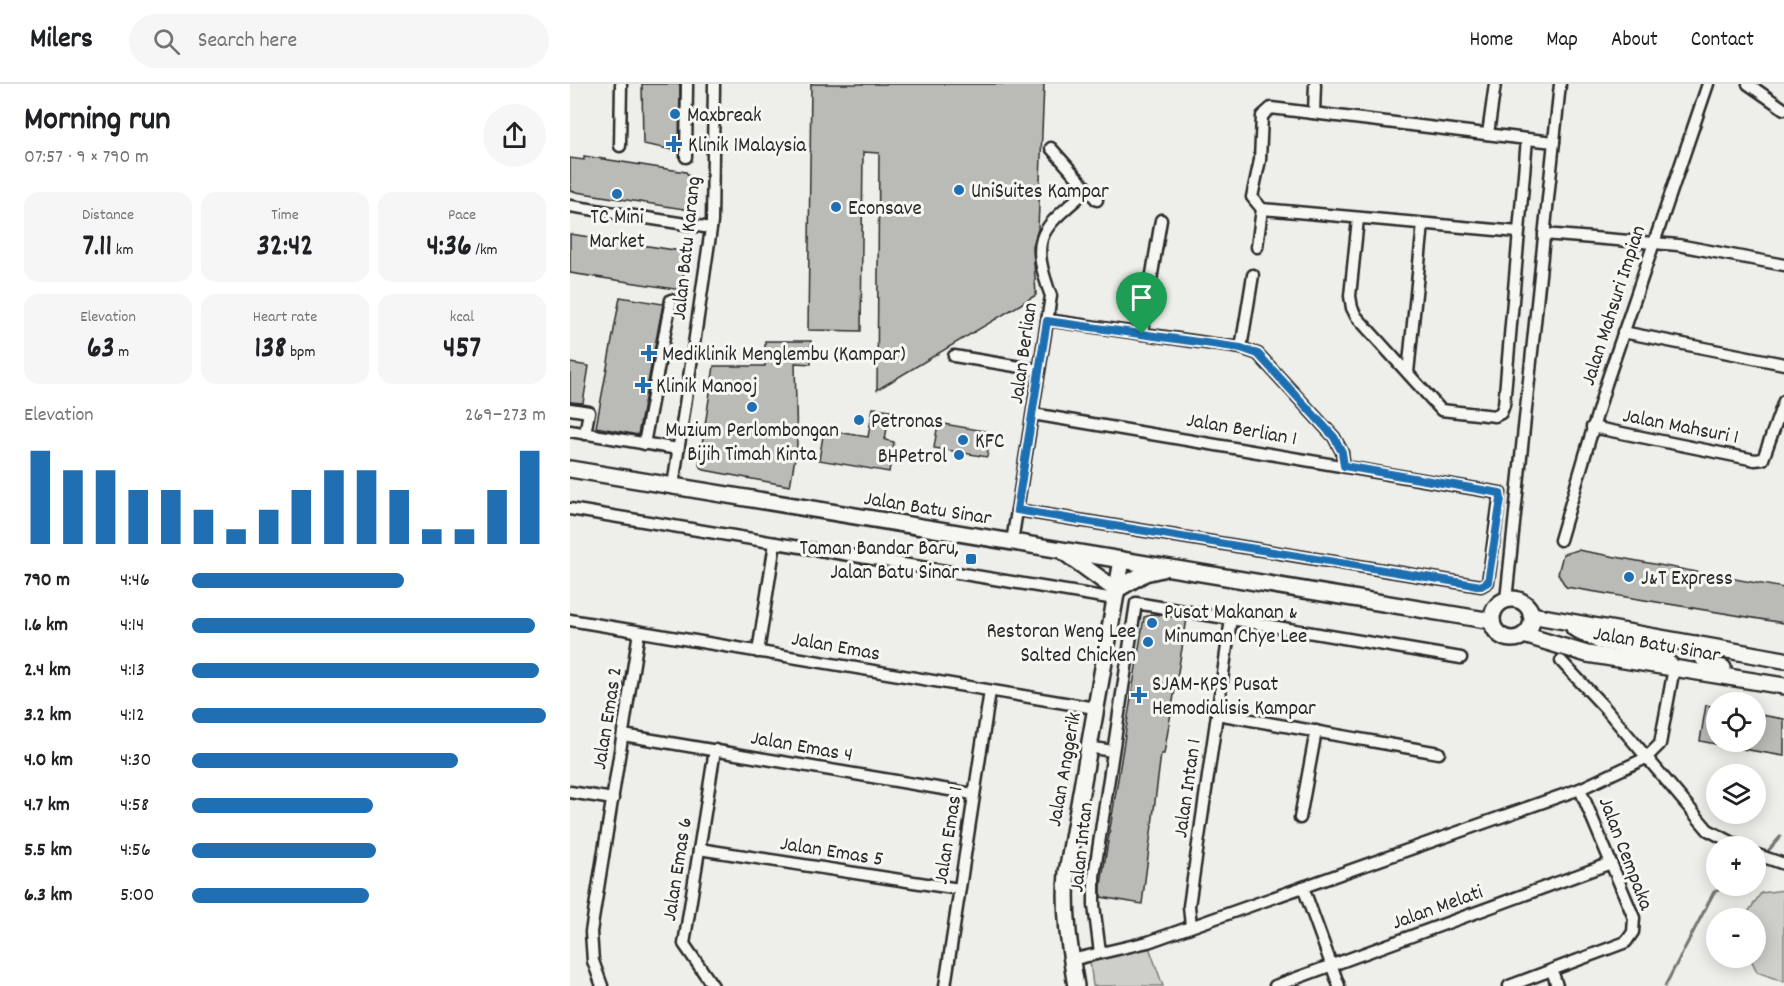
<!DOCTYPE html>
<meta charset="utf-8">
<style>
body{margin:0;font-family:Dekko,sans-serif;background:#f6f6f6;color:#202124;height:100vh;display:flex;flex-direction:column;font-size:22px;white-space:nowrap}
*{box-sizing:border-box;margin:0}
p{font-size:20px;color:#757577}
.icon{flex:none;width:33px;height:33px;fill:none;stroke:currentColor;stroke-width:2;stroke-linecap:round;stroke-linejoin:round}
.map{position:relative;flex:1;overflow:hidden}
.side{display:flex;flex-direction:column;background:#fff;width:570px}
.side>*{flex:none}
.fabs{position:absolute;left:1136px;top:608px;display:grid;gap:12px}
.fabs a{display:grid;place-items:center;width:60px;height:60px;border-radius:50%;background:#fff;box-shadow:0 3px 15px #0003;font-size:30px}
.pin{position:absolute;display:grid;place-items:center;width:51px;height:51px;color:#fff;margin:-62px -26px;border-radius:50% 50% 50% 0;rotate:-45deg;box-shadow:0 0 6px #0007}
.pin .icon{rotate:45deg}
.round{display:grid;place-items:center;flex:none;width:63px;height:63px;border-radius:32px;background:#f6f6f6}
.summary{display:flex;align-items:center;justify-content:space-between;height:102px;padding:0 24px}
h1{font-size:33px;font-weight:700;line-height:45px}
.figures{display:grid;grid-template-columns:repeat(3,1fr);gap:9px;height:102px;padding:6px 24px}
.figures div{display:grid;align-content:center;border-radius:15px;background:#f6f6f6;text-align:center}
.figures b{font-size:30px;font-weight:700}
.figures small{font-size:16px;font-weight:400}
.figures p{font-size:16px}
.chart{height:168px;padding:12px 24px}
.chart p{display:flex;justify-content:space-between}
.chart svg{width:100%;height:108px;margin-top:6px;stroke:#1f6fb2;stroke-width:6}
ul{padding:0 24px;list-style:none;font-size:20px}
li{display:grid;grid-template-columns:96px 72px 1fr;align-items:center;height:45px}
li i{height:15px;border-radius:8px;background:#1f6fb2}
header{display:flex;align-items:center;gap:36px;box-sizing:border-box;height:84px;padding:0 30px;background:#fff;border-bottom:2px solid #e0e0e0}
header strong{font-size:28px}
nav{display:flex;gap:33px;margin-inline-start:auto;font-size:21px}
.search{width:420px;height:54px;background:#f6f6f6;display:flex;align-items:center;gap:15px;box-sizing:border-box;padding:0 21px;border-radius:33px;color:#757577;font-size:22px}
main{display:flex;flex:1;min-height:0}
.map>svg:first-child{display:block}
.green{fill:#cececa;stroke:#7c7c7a;stroke-width:1.5}
.lines{fill:none;stroke-linecap:round;stroke-linejoin:round}
.stream{stroke:#757573;stroke-width:3}
.building{fill:#babab7;stroke:#2b2b2b;stroke-width:1.5}
.street-casing{stroke:#2b2b2b;stroke-width:15}
.secondary-casing{stroke:#2b2b2b;stroke-width:20}
.street{stroke:#f6f6f2;stroke-width:10}
.secondary{stroke:#f6f6f2;stroke-width:15}
.route-casing{stroke:#fff;stroke-width:12}
.route{stroke:#1f6fb2;stroke-width:8}
.poi-dot{fill:#1f6fb2;stroke:#f6f6f2;stroke-width:2}
.labels{text-anchor:middle;stroke-width:6;stroke-linejoin:round;paint-order:stroke}
.poi-label{font-size:21px;fill:#2b2b2b;stroke:#f6f6f2;text-anchor:start}
.street-label{font-size:21px;fill:#2b2b2b;stroke:#f6f6f2}
</style>
<header>
<strong>Milers</strong>
<div class="search"><svg class="icon" aria-label="search" viewBox="0 0 24 24"><circle cx="10" cy="10" r="6"/><path d="M15 15l6 6"/></svg>Search here</div>
<nav><a>Home</a><a>Map</a><a>About</a><a>Contact</a></nav>
</header>
<main>
<section class="side">
<div class="summary"><div><h1>Morning run</h1><p>07:57 · 9 × 790 m</p></div><a class="round"><svg class="icon" aria-label="share" viewBox="0 0 24 24"><path d="M12 15V3M7 8l5-5 5 5M5 13v7h14v-7"/></svg></a></div>
<div class="figures">
<div><p>Distance</p><b>7.11<small> km</small></b></div>
<div><p>Time</p><b>32:42</b></div>
<div><p>Pace</p><b>4:36<small> /km</small></b></div>
</div>
<div class="figures">
<div><p>Elevation</p><b>63<small> m</small></b></div>
<div><p>Heart rate</p><b>138<small> bpm</small></b></div>
<div><p>kcal</p><b>457</b></div>
</div>
<div class="chart"><p><span>Elevation</span>269–273 m</p>
<svg viewBox="0 0 160 44" preserveAspectRatio="none"><path d="M5 44V6M15 44V14M25 44V14M35 44V22M45 44V22M55 44V30M65 44V38M75 44V30M85 44V22M95 44V14M105 44V14M115 44V22M125 44V38M135 44V38M145 44V22M155 44V6"/></svg>
</div>
<ul>
<li><b>790 m</b>4:46<i style="width:60%"></i></li>
<li><b>1.6 km</b>4:14<i style="width:97%"></i></li>
<li><b>2.4 km</b>4:13<i style="width:98%"></i></li>
<li><b>3.2 km</b>4:12<i style="width:100%"></i></li>
<li><b>4.0 km</b>4:30<i style="width:75%"></i></li>
<li><b>4.7 km</b>4:58<i style="width:51%"></i></li>
<li><b>5.5 km</b>4:56<i style="width:52%"></i></li>
<li><b>6.3 km</b>5:00<i style="width:50%"></i></li>
</ul>
</section>
<div class="map">
<svg width="1214" height="902" viewBox="0 0 1214 902">
<rect width="100%" height="100%" fill="#eeeeea"/>
<filter id="ink" filterUnits="userSpaceOnUse"><feTurbulence type="fractalNoise" baseFrequency=".0167" numOctaves="2"/><feDisplacementMap in="SourceGraphic" scale="12" xChannelSelector="R" yChannelSelector="G"/><feConvolveMatrix kernelMatrix="1 2 1 2 8 2 1 2 1" color-interpolation-filters="sRGB"/></filter>
<g filter="url(#ink)">
<g class="green">
<polygon points="1214,806 1214,898 1187,888 1180,873 1185,873 1185,834 1174,834 1191,809"/>
<polygon points="579,863 593,902 523,902 520,877"/>
</g>
<g class="lines">
<g class="stream">
<polyline points="1185,782 1211,752"/>
<polyline points="1095,902 1144,808 1158,801"/>
</g>
</g>
<g class="building">
<polygon points="72,0 110,0 109,67 73,60"/>
<polygon points="241,0 474,0 468,145 463,162 466,211 307,306 309,69 293,68 291,247 238,246"/>
<polygon points="14,72 116,88 124,99 120,126 0,107 0,74 14,76"/>
<polygon points="0,150 117,168 111,206 0,189"/>
<polygon points="50,213 93,220 68,351 26,343"/>
<polygon points="195,257 241,257 241,280 225,279 227,363 220,402 134,386 129,381 144,282 195,282"/>
<polygon points="0,279 19,282 13,319 0,318"/>
<polygon points="303,324 320,326 315,356 324,358 319,388 249,376 254,346 298,353"/>
<polygon points="368,339 421,348 417,373 364,364"/>
<polygon points="1008,466 1214,504 1214,539 996,503 988,490 993,470"/>
<polygon points="584,530 617,535 594,670 591,670 572,820 531,813 531,801 574,533"/>
<polygon points="1136,621 1146,623 1146,660 1130,657"/>
<polygon points="1185,630 1214,635 1214,672 1156,662 1156,657 1185,657"/>
</g>
<g class="lines">
<defs>
<g id="street">
<polyline points="1178,0 1214,25"/>
<polyline points="744,29 745,0"/>
<polyline points="918,50 925,0"/>
<polyline points="957,55 984,58"/>
<polyline points="50,62 51,0"/>
<polyline points="481,64 527,116"/>
<polyline points="116,73 117,0"/>
<polyline points="0,122 141,144"/>
<polyline points="788,135 780,212 782,224 786,232 871,326 925,332 931,329 934,321 957,55 701,24 692,32 690,76 682,113 692,125 948,148"/>
<polyline points="974,150 1108,161 1214,181"/>
<polyline points="687,163 692,125"/>
<polyline points="477,236 671,264 688,270 764,353 772,368 774,382"/>
<polyline points="1053,248 1214,280"/>
<polyline points="572,250 591,136"/>
<polyline points="671,264 683,191"/>
<polyline points="384,272 469,286"/>
<polyline points="838,289 853,140"/>
<polyline points="0,325 19,328 15,350"/>
<polyline points="1022,343 1185,376 1193,375 1214,317"/>
<polyline points="0,347 108,365"/>
<polyline points="74,360 101,216"/>
<polyline points="103,402 142,138 144,0"/>
<polyline points="0,425 545,515"/>
<polyline points="447,426 911,502 918,498 930,409 463,330"/>
<polyline points="990,456 1036,300 1138,0"/>
<path d="M442,458L481,212C458,150 472,146 517,106"/>
<polyline points="936,516 990,0"/>
<polyline points="0,536 525,624"/>
<polyline points="188,568 205,459"/>
<polyline points="991,577 1035,624 1138,746 1169,762"/>
<polyline points="647,630 869,669"/>
<polyline points="53,651 403,710"/>
<polyline points="518,663 542,667"/>
<polyline points="0,708 43,715"/>
<polyline points="730,734 746,647"/>
<polyline points="129,765 389,805"/>
<polyline points="1185,770 1214,780"/>
<polyline points="733,803 769,902"/>
<polyline points="621,842 619,822 661,535"/>
<polyline points="530,869 524,821 524,792 566,519 891,574"/>
<polyline points="501,876 578,858 1010,705 1076,674 1090,660 1104,584"/>
<polyline points="982,886 987,902"/>
<polyline points="32,902 23,877 21,848 69,548"/>
<polyline points="143,902 114,860 145,666"/>
<polyline points="375,902 420,607"/>
<polyline points="705,902 1041,779"/>
<polyline points="939,902 1056,858 1063,848 1064,834 1010,705"/>
</g>
<g id="secondary">
<polyline points="0,385 922,537"/>
<polyline points="495,469 546,506"/>
<polyline points="546,506 575,489 592,485"/>
<circle cx="942" cy="535" r="20"/>
<polyline points="961,531 1214,576"/>
<polyline points="1004,544 1030,557 1084,567 1104,584"/>
<polyline points="954,551 1017,570 1214,602"/>
<path d="M1126,560C1132,576 1136,580 1153,584"/>
<path d="M506,902C499,861 494,830 497,788L552,476"/>
</g>
</defs>
<use href="#street" class="street-casing"/>
<use href="#secondary" class="secondary-casing"/>
<use href="#street" class="street"/>
<use href="#secondary" class="secondary"/>
</g>
</g>
<g class="lines" filter="url(#ink)">
<defs>
<polygon id="route" points="477,237 671,264 688,270 764,353 772,368 774,382 930,409 931,415 918,498 911,502 447,426"/>
</defs>
<use href="#route" class="route-casing"/>
<use href="#route" class="route"/>
</g>
<g class="poi-dot">
<circle cx="105" cy="30" r="6"/>
<path d="M101 51h6v6h6v6h-6v6h-6v-6h-6v-6h6z"/>
<circle cx="389" cy="106" r="6"/>
<circle cx="47" cy="110" r="6"/>
<circle cx="266" cy="123" r="6"/>
<path d="M76 260h6v6h6v6h-6v6h-6v-6h-6v-6h6z"/>
<path d="M70 292h6v6h6v6h-6v6h-6v-6h-6v-6h6z"/>
<circle cx="182" cy="323" r="6"/>
<circle cx="289" cy="336" r="6"/>
<circle cx="393" cy="356" r="6"/>
<circle cx="389" cy="371" r="6"/>
<rect x="395" y="469" width="12" height="12" rx="3"/>
<circle cx="1059" cy="493" r="6"/>
<circle cx="582" cy="539" r="6"/>
<circle cx="578" cy="558" r="6"/>
<path d="M566 602h6v6h6v6h-6v6h-6v-6h-6v-6h6z"/>
</g>
<g class="labels">
<g class="poi-label">
<text x="117" y="37">Maxbreak</text>
<text x="118" y="67">Klinik 1Malaysia</text>
<text x="401" y="113">UniSuites Kampar</text>
<text x="278" y="130">Econsave</text>
<text x="47" y="139" text-anchor="middle">TC Mini<tspan x="47" dy="24">Market</tspan></text>
<text x="92" y="276">Mediklinik Menglembu (Kampar)</text>
<text x="86" y="308">Klinik Manooj</text>
<text x="301" y="343">Petronas</text>
<text x="182" y="352" text-anchor="middle">Muzium Perlombongan<tspan x="182" dy="24">Bijih Timah Kinta</tspan></text>
<text x="405" y="363">KFC</text>
<text x="377" y="378" text-anchor="end">BHPetrol</text>
<text x="389" y="470" text-anchor="end">Taman Bandar Baru,<tspan x="389" dy="24">Jalan Batu Sinar</tspan></text>
<text x="1071" y="500">J&amp;T Express</text>
<text x="594" y="534">Pusat Makanan &amp;<tspan x="594" dy="24">Minuman Chye Lee</tspan></text>
<text x="566" y="553" text-anchor="end">Restoran Weng Lee<tspan x="566" dy="24">Salted Chicken</tspan></text>
<text x="582" y="606">SJAM-KPS Pusat<tspan x="582" dy="24">Hemodialisis Kampar</tspan></text>
</g>
<g class="street-label">
<text transform="translate(115 164) rotate(-84)" y="7">Jalan Batu Karang</text>
<text transform="translate(1042 221) rotate(-72)" y="7">Jalan Mahsuri Impian</text>
<text transform="translate(452 269) rotate(-82)" y="7">Jalan Berlian</text>
<text transform="translate(1111 341) rotate(11)" y="7">Jalan Mahsuri 1</text>
<text transform="translate(672 344) rotate(10)" y="7">Jalan Berlian 1</text>
<text transform="translate(358 423) rotate(9)" y="7">Jalan Batu Sinar</text>
<text transform="translate(1087 559) rotate(10)" y="7">Jalan Batu Sinar</text>
<text transform="translate(266 561) rotate(10)" y="7">Jalan Emas</text>
<text transform="translate(36 634) rotate(-81)" y="7">Jalan Emas 2</text>
<text transform="translate(232 661) rotate(10)" y="7">Jalan Emas 4</text>
<text transform="translate(493 685) rotate(-80)" y="7">Jalan Anggerik</text>
<text transform="translate(616 704) rotate(-82)" y="7">Jalan Intan 1</text>
<text transform="translate(377 751) rotate(-81)" y="7">Jalan Emas 1</text>
<text transform="translate(510 763) rotate(-84)" y="7">Jalan Intan</text>
<text transform="translate(262 766) rotate(9)" y="7">Jalan Emas 5</text>
<text transform="translate(1057 769) rotate(69)" y="7">Jalan Cempaka</text>
<text transform="translate(106 785) rotate(-81)" y="7">Jalan Emas 6</text>
<text transform="translate(867 822) rotate(-20)" y="7">Jalan Melati</text>
</g>
</g>
</svg>
<div class="fabs">
<a><svg class="icon" aria-label="locate" viewBox="0 0 24 24"><circle cx="12" cy="12" r="6"/><path d="M12 2v4M12 18v4M2 12h4M18 12h4"/></svg></a>
<a><svg class="icon" aria-label="layers" viewBox="0 0 24 24"><path d="M12 4l9 5-9 5-9-5zM3 14l9 5 9-5"/></svg></a>
<a>+</a>
<a>−</a>
</div>
<div class="pin" style="left:572px;top:250px;background:#1e9e55"><svg class="icon" aria-label="arrive" viewBox="0 0 24 24"><path d="M6 21V4h12l-3 4 3 4H6"/></svg></div>
</div>
</main>
